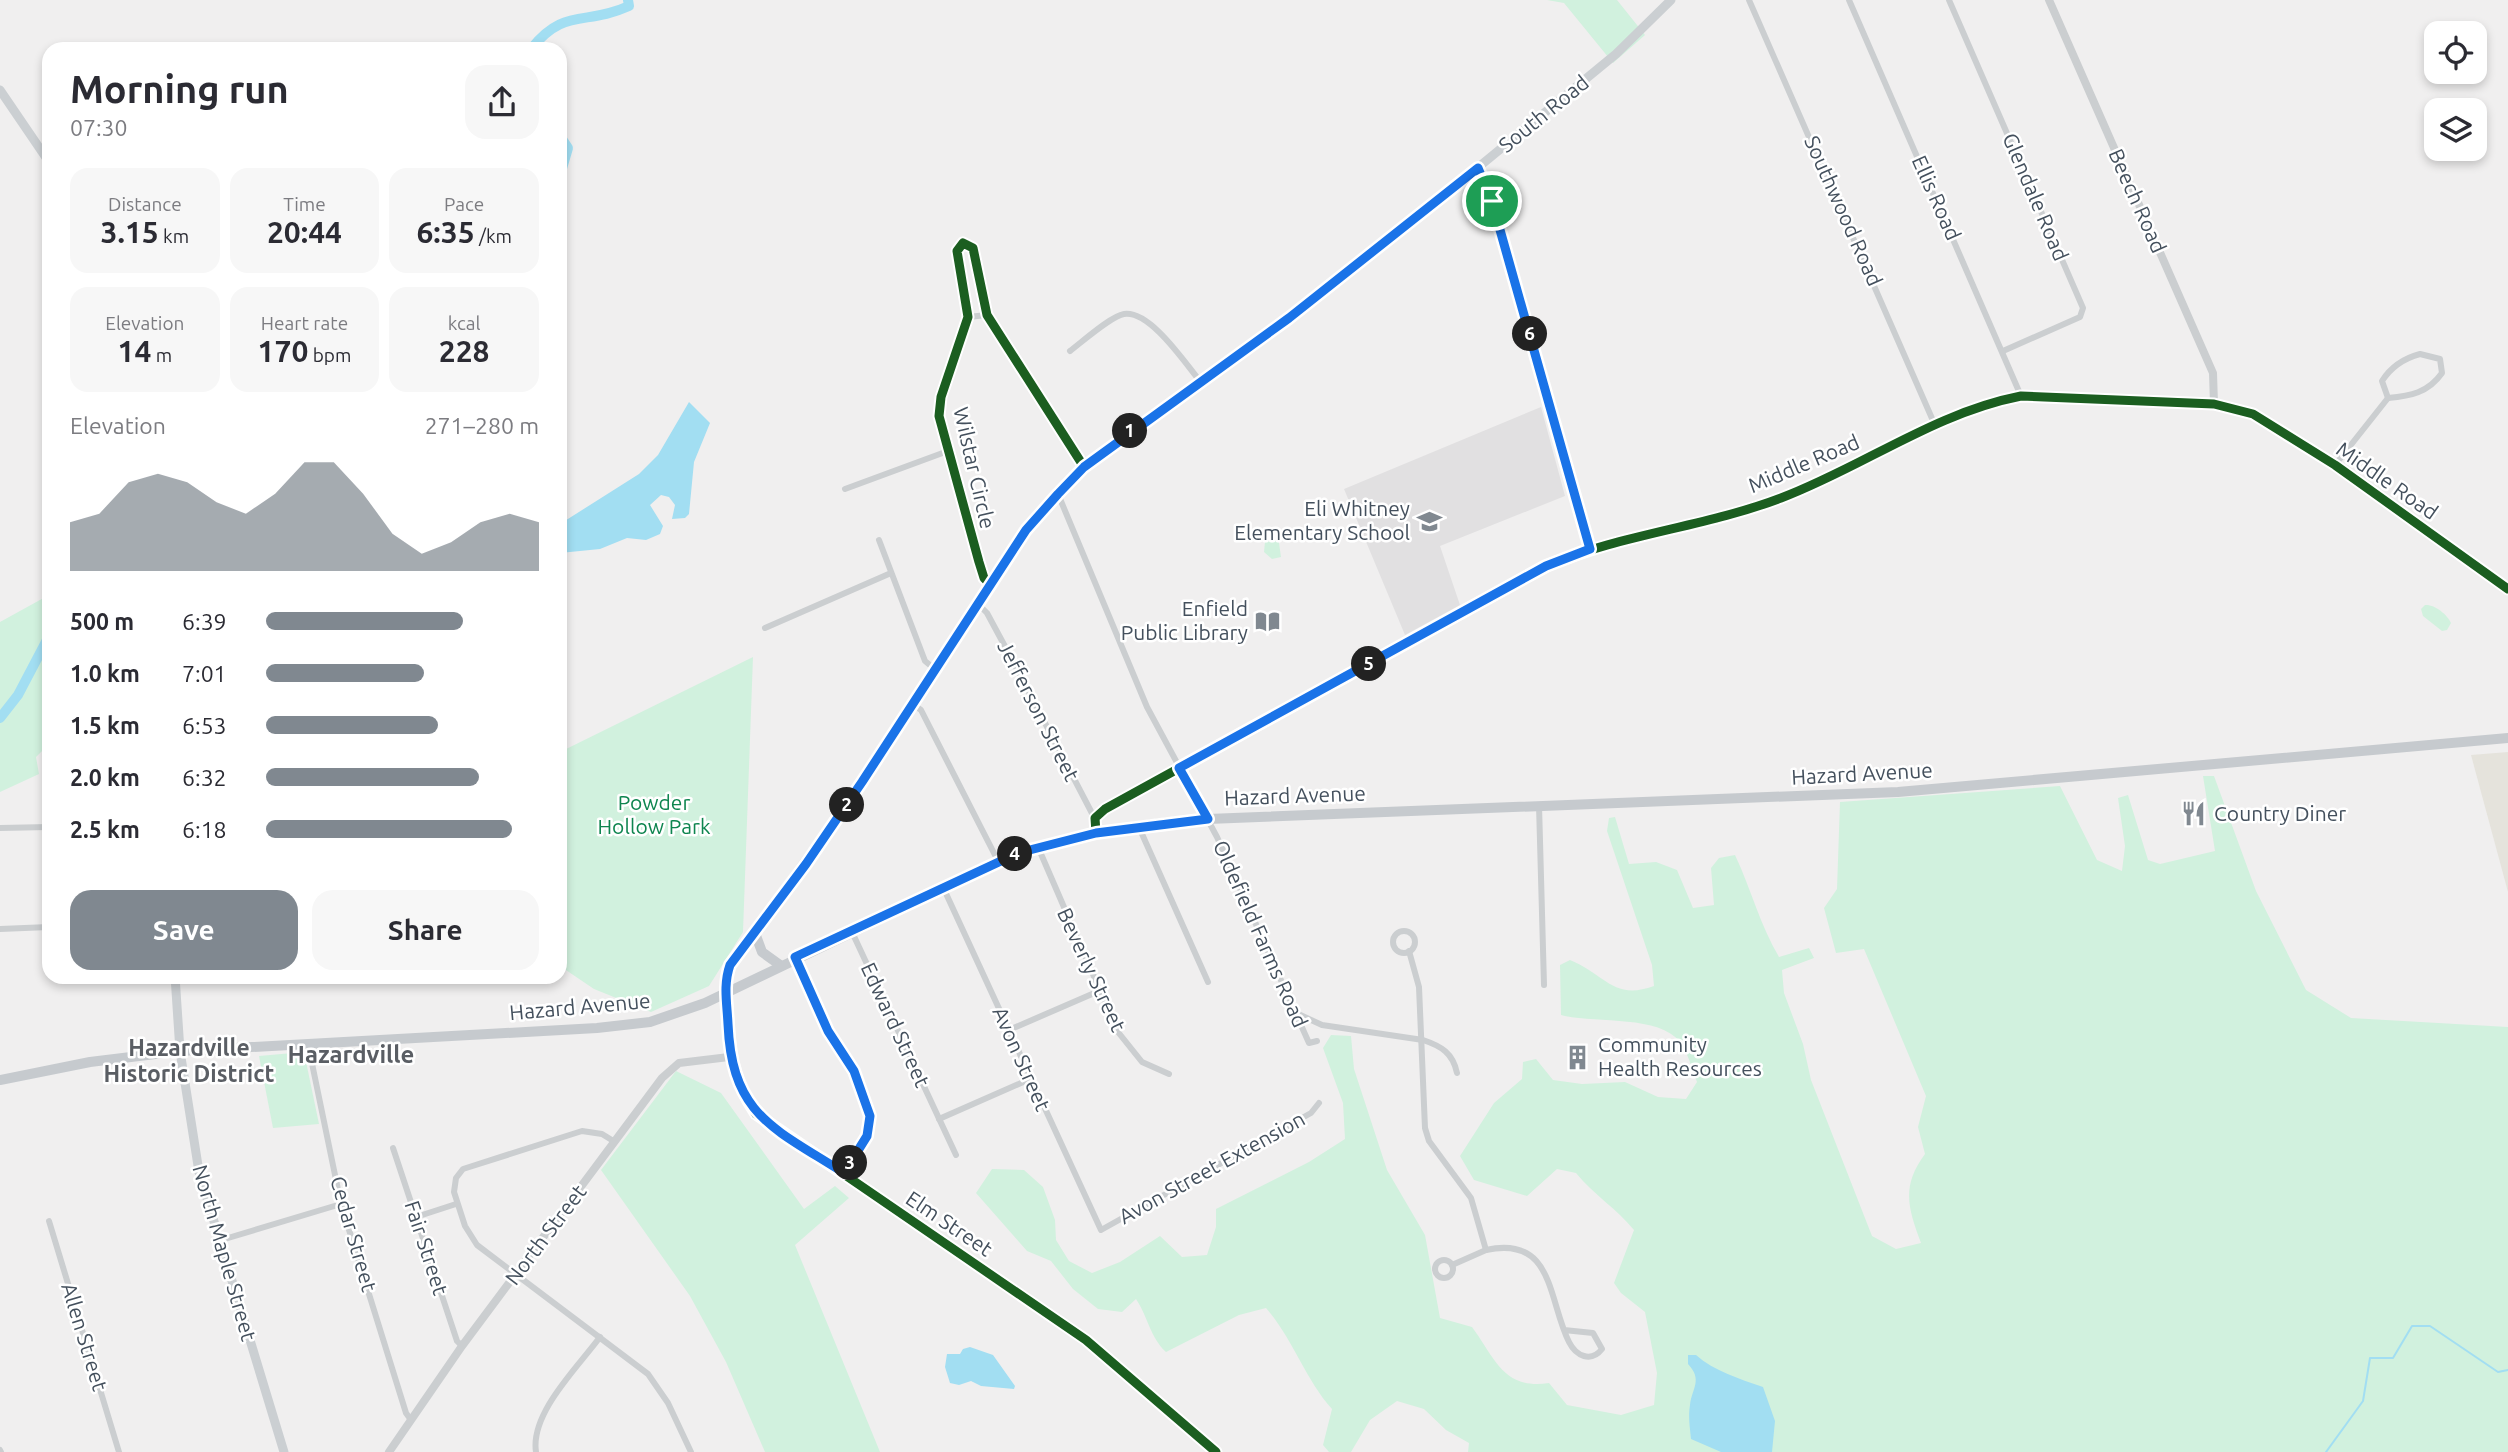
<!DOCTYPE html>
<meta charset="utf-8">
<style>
body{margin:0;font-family:Ubuntu,sans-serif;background:#f7f7f7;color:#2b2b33;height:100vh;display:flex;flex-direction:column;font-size:26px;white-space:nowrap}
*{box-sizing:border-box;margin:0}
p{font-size:23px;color:#7c7c81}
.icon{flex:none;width:38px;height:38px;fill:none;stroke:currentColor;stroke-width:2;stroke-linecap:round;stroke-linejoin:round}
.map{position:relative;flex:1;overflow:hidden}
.panel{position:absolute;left:42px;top:42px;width:525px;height:942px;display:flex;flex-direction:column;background:#fff;border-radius:21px;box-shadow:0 4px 10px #0003}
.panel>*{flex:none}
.tools{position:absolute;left:2424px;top:21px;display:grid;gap:14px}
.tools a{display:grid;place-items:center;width:63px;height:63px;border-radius:14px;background:#fff;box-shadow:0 4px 10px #0003;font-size:35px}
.pin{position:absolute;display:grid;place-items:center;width:60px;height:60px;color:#fff;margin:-30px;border:4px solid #fff;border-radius:50%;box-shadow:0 2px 7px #0007}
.km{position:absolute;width:35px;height:35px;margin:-18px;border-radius:50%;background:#222;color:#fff;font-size:19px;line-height:35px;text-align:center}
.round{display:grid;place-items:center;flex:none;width:74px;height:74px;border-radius:21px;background:#f7f7f7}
.headline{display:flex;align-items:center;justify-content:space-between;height:119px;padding:0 28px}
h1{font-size:38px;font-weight:700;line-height:52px}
.stats{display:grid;grid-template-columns:repeat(3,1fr);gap:10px;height:119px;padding:7px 28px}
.stats div{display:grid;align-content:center;border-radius:18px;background:#f7f7f7;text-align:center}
.stats b{font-size:30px;font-weight:700}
.stats small{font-size:19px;font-weight:400}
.stats p{font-size:19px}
.chart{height:196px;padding:14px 28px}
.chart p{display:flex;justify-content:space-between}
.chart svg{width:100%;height:126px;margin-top:7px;fill:#808890;opacity:.7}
.cta{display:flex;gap:14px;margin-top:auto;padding:14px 28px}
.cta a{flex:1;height:80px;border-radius:21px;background:#808890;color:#fff;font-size:28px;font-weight:700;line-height:80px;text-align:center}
.cta a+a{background:#f7f7f7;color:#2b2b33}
ul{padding:0 28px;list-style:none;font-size:23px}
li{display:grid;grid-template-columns:112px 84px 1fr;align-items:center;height:52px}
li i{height:18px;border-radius:9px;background:#808890}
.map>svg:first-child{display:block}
.commercial{fill:#e5e3dc}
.education{fill:#e1e0e1}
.green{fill:#d1f1de}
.water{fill:#a2def2}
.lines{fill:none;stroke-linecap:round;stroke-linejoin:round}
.stream{stroke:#a2def2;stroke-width:2}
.river{stroke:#a2def2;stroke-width:10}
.minor{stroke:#cbced0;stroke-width:6}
.tertiary{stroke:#cbced0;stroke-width:8}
.secondary{stroke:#cbcfd2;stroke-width:9}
.primary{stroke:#c6cace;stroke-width:10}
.cycleway-casing{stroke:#fff;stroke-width:13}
.cycleway{stroke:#1b5e20;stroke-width:9}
.route-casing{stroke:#fff;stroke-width:14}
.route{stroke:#1a73e8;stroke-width:9}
.labels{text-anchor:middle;stroke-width:5;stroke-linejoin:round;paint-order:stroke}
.street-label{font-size:21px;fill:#44505d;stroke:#fff}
.poi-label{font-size:21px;fill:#44505d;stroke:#fff;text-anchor:end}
.park-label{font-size:21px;fill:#0e854f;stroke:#fff}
.neighbourhood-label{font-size:23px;font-weight:bold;fill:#5a5e64;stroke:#fff}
.quarter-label{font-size:24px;font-weight:bold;fill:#5a5e64;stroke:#fff}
</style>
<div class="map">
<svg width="2508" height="1452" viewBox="0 0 2508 1452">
<rect width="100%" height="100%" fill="#f0efef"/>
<polygon class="commercial" points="2508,752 2508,892 2471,755"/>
<polygon class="education" points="1541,407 1565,496 1440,546 1460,605 1405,635 1344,489"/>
<g class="green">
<polygon points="1547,0 1617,0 1645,35 1613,63 1564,3"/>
<polygon points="1277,529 1281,557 1272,559 1264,552 1266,531"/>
<polygon points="49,595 49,744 36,757 39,774 0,792 0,622"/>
<path d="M2425,605C2434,604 2447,614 2451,623L2447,630L2442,631L2423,616L2421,609Z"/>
<polygon points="753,657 743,932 709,986 651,1012 594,989 560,966 560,752"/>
<path d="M2203,776H2214L2256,891L2306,990L2351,1018L2508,1027V1452H1468L1469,1443L1446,1430L1424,1409L1397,1401L1370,1420L1351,1452H1329L1323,1445L1332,1409C1305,1379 1293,1339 1266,1308L1239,1315L1166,1352C1150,1337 1148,1317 1136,1299L1122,1312L1098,1309L1073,1289L1051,1261L1027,1251L976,1193L992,1169L1024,1170L1043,1187L1055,1220L1056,1240L1069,1261L1092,1273L1120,1262L1160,1236L1182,1257L1207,1255L1216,1227V1209L1309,1162L1345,1139L1343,1103L1323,1048L1331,1035L1351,1036L1354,1069L1387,1170L1425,1235L1440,1318L1472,1327C1495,1358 1503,1390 1549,1383L1567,1405L1621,1415L1654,1405L1657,1373L1645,1312L1621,1293L1614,1283L1634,1230C1616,1208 1595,1196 1576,1173L1557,1169L1527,1196L1474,1180L1460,1156L1494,1103L1522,1079L1523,1062L1536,1059L1553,1080L1582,1084L1625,1082L1658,1097L1686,1099L1697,1082C1692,1070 1688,1052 1680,1042C1658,1014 1594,1024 1561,1015L1560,965L1570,960C1605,974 1613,1001 1654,986L1652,965L1607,831L1609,818L1615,817L1629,864L1656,862L1677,870L1693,908L1714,905L1711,868L1719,858L1735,855C1751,889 1760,925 1779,957L1809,948L1814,958L1782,970L1784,993L1803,1044L1811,1080L1872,1236L1896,1249L1921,1243C1908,1208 1901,1186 1925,1154L1918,1127L1926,1096L1864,949L1836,953L1824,908L1837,889L1840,802L2060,786L2097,860L2122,871L2125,846L2118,798L2128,795L2148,860L2160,864L2215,851Z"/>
<polygon points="304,1052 319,1124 273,1128 259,1056"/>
<polygon points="676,1071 721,1093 804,1209 835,1186 849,1198 795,1245 880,1452 765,1452 726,1362 690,1296 601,1170"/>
</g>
<g class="water">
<polygon points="689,402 710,423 694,462 689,514 685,518 672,519 675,505 669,497 661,495 650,505 663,526 660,534 646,540 627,538 600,549 560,553 560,524 639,474 658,455"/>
<polygon points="970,1347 993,1355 1015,1386 1014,1389 981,1386 971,1381 959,1385 950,1383 945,1367 947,1354 960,1354 963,1349"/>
<path d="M1688,1355H1696C1714,1371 1740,1379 1763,1387L1775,1421L1772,1452H1721L1691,1439C1690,1428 1688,1416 1690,1405C1692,1388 1703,1380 1688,1364Z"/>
</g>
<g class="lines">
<polyline class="stream" points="2326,1452 2363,1401 2370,1358 2393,1358 2412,1326 2430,1326 2498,1372 2508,1370"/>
<g class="river">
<path d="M531,49C564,7 585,26 629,6L628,0"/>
<polyline points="560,136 568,148 560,175"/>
<polyline points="0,718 18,695 49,636"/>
</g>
<g class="minor">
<polyline points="1749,0 1934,423"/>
<polyline points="1849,0 2021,396"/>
<polyline points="1949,0 2083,308 2080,317 2003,351"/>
<polyline points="1478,168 1492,201 1590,549"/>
<polyline points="968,317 987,315"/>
<path d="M1070,351C1082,342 1111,316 1124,314C1150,310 1185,363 1200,381"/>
<path d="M2420,354L2440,359L2442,373C2428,393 2410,396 2388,398L2382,381C2391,367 2405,358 2420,354Z"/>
<polyline points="2335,465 2388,398"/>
<polyline points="845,489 948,451"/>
<polyline points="1058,494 1147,707 1217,837 1309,1043 1317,1041"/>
<polyline points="879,540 925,661 936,670"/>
<polyline points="991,585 984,578 979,562 939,416 941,397 968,317 957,251 963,243 973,248 987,315 1084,467"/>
<polyline points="979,605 987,613 1008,652 1095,819"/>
<polyline points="765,628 891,573"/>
<polyline points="914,705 921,710 998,861"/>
<polyline points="1539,805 1544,985"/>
<polyline points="1138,825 1208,982"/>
<polyline points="0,828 49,827"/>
<polyline points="1038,847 1118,1032 1142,1062 1169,1074"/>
<polyline points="943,887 1101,1230 1311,1113 1319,1103"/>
<polyline points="0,929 49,927"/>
<circle cx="1404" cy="942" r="11"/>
<polyline points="852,932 956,1155"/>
<path d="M1409,951L1419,987L1425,1128L1429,1141L1471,1198L1486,1250C1554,1235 1548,1300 1569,1342C1576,1356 1591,1363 1602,1349L1593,1333L1564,1330"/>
<polyline points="795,958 828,1031 854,1071 870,1116 867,1136 844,1173"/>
<path d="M1296,1013L1322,1025L1423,1040C1441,1046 1453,1053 1457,1073"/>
<polyline points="1009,1030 1099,991"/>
<polyline points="308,1044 341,1204 406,1413 411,1420"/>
<polyline points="939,1119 1030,1079"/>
<polyline points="615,1142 602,1134 582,1131 463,1169 456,1178 454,1192 465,1226 477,1245 648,1374 668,1403 691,1452"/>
<polyline points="393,1148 457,1341 462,1346"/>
<polyline points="416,1217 456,1204"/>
<polyline points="49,1221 119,1452"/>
<polyline points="218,1241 341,1204"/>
<circle cx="1444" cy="1269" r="9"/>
<polyline points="1452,1265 1486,1250"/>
<polyline points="0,1450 1,1452"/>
<path d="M536,1452C530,1413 578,1367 600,1337"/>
</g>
<g class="tertiary">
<polyline points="2049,0 2213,373 2214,404"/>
<path d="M1096,833L1095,818L1105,809L1546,566C1622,534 1705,527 1781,498C1863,467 1934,413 2021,396L2214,404L2253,414L2335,465L2508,589"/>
<path d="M726,992C730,1042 727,1071 756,1114L1086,1340L1216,1452"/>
<polyline points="389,1452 462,1346 662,1078 679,1063 729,1057"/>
</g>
<g class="secondary">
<polyline points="0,90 49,162"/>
<polyline points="175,976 180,1051 199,1172 284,1452"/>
<polyline points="726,992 725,981 730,965 862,782 1026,530 1084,467 1289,318 1391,239 1616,54 1671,0"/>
</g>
<g class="primary">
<polyline points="755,933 762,952 780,965"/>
<path d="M0,1080L90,1062L180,1051L597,1028L650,1022L705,1003L1018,853C1080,834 1143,823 1208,819L1898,792L2508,738"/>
</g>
<defs>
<g id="cycleway">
<polyline points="991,585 984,578 979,562 939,416 941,397 968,317 957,251 963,243 973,248 987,315 1084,467"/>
<path d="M1096,833L1095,818L1105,809L1546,566C1622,534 1705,527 1781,498C1863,467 1934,413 2021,396L2214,404L2253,414L2335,465L2508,589"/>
<path d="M726,992C730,1042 727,1071 756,1114L1086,1340L1216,1452"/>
</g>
</defs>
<use href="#cycleway" class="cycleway-casing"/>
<use href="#cycleway" class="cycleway"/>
</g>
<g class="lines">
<defs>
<path id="route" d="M1478,168L1493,205L1590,549L1546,566L1179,768L1208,819L1096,833L1018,853L795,957L828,1031L854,1071L870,1116L867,1136L844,1173C774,1128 732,1116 728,1024C727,1003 723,985 730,965L806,864L862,782L1026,530L1058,494L1084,467L1289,318Z"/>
</defs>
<use href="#route" class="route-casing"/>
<use href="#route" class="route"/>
</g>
<defs>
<symbol id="school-bare" viewBox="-9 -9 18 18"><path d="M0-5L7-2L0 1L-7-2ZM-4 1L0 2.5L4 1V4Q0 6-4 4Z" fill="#808890" stroke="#fff" stroke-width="2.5" paint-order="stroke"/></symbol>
<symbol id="library-bare" viewBox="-9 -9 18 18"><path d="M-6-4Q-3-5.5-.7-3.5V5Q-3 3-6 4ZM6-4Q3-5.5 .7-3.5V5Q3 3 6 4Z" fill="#808890" stroke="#fff" stroke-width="2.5" paint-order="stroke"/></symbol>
<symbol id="restaurant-bare" viewBox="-9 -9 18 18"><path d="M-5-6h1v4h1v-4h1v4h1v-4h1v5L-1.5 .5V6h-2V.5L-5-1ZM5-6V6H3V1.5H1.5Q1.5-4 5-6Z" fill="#808890" stroke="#fff" stroke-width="2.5" paint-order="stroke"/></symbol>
<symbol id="building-bare" viewBox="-9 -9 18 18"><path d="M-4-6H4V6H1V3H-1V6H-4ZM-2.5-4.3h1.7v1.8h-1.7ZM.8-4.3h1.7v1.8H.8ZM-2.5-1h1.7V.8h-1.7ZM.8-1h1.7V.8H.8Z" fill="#808890" stroke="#fff" stroke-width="2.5" paint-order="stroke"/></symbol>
</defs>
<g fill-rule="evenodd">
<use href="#school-bare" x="1412" y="504" width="35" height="35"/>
<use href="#library-bare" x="1250" y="604" width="35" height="35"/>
<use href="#restaurant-bare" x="2176" y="796" width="35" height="35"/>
<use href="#building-bare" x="1560" y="1040" width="35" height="35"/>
</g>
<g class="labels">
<g class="street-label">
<text transform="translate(1544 114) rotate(-39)" y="7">South Road</text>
<text transform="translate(2035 197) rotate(67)" y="7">Glendale Road</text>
<text transform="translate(1936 198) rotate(66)" y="7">Ellis Road</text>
<text transform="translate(2137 201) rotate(66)" y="7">Beech Road</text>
<text transform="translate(1843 211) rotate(66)" y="7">Southwood Road</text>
<text transform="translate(1804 464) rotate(-23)" y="7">Middle Road</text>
<text transform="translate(974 468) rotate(77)" y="7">Wilstar Circle</text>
<text transform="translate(2387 481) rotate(35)" y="7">Middle Road</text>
<text transform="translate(1038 711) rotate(63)" y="7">Jefferson Street</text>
<text transform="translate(1862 774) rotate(-3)" y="7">Hazard Avenue</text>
<text transform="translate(1295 796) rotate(-2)" y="7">Hazard Avenue</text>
<text transform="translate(1260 934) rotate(66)" y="7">Oldefield Farms Road</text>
<text transform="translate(1091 970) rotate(65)" y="7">Beverly Street</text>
<text transform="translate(580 1007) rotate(-5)" y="7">Hazard Avenue</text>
<text transform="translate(895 1025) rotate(65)" y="7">Edward Street</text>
<text transform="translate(1021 1059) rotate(66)" y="7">Avon Street</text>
<text transform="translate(1212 1168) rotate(-29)" y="7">Avon Street Extension</text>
<text transform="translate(949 1224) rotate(34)" y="7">Elm Street</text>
<text transform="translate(353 1234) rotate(74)" y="7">Cedar Street</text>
<text transform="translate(546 1235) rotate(-53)" y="7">North Street</text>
<text transform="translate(426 1248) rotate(72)" y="7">Fair Street</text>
<text transform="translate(224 1253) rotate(74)" y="7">North Maple Street</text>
<text transform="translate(84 1337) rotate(73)" y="7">Allen Street</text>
</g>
<g class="poi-label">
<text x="1410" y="516">Eli Whitney<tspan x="1410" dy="24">Elementary School</tspan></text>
<text x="1248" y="616">Enfield<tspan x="1248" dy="24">Public Library</tspan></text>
<text x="2214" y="821" text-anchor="start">Country Diner</text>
<text x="1598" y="1052" text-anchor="start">Community<tspan x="1598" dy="24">Health Resources</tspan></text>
</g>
<g class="park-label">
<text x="654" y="810">Powder<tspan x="654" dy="24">Hollow Park</tspan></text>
</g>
<g class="neighbourhood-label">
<text x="189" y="1056">Hazardville<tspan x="189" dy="26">Historic District</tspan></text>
</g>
<g class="quarter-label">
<text x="351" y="1063">Hazardville</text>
</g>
</g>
</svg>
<div class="tools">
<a><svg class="icon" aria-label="locate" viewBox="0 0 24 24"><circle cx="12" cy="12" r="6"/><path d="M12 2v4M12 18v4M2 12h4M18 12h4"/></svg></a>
<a><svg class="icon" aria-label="layers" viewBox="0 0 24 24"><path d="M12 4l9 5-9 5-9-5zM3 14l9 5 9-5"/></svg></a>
</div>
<div class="pin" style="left:1492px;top:201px;background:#1e9e55"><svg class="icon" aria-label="arrive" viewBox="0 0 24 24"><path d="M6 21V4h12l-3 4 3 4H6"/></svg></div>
<b class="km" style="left:1130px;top:431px">1</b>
<b class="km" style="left:847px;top:805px">2</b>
<b class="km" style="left:850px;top:1163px">3</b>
<b class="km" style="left:1015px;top:854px">4</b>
<b class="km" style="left:1369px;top:664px">5</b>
<b class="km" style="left:1530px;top:334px">6</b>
<section class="panel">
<div class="headline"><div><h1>Morning run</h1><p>07:30</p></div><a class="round"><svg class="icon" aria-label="share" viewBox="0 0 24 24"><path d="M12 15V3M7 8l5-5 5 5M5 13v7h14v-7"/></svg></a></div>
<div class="stats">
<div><p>Distance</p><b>3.15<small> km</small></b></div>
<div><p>Time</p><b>20:44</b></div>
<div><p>Pace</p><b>6:35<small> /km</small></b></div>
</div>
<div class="stats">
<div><p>Elevation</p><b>14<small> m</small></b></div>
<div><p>Heart rate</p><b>170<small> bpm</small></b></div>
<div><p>kcal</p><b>228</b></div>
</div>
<div class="chart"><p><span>Elevation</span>271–280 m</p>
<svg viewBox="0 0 160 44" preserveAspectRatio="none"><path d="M0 44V27L10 24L20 13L30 10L40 13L50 20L60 24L70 17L80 6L90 6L100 17L110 31L120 38L130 34L140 27L150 24L160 27V44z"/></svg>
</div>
<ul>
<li><b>500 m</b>6:39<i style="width:72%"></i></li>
<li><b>1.0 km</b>7:01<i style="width:58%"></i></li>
<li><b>1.5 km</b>6:53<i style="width:63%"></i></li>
<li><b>2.0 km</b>6:32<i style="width:78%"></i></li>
<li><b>2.5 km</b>6:18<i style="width:90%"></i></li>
</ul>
<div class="cta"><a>Save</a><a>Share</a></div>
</section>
</div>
